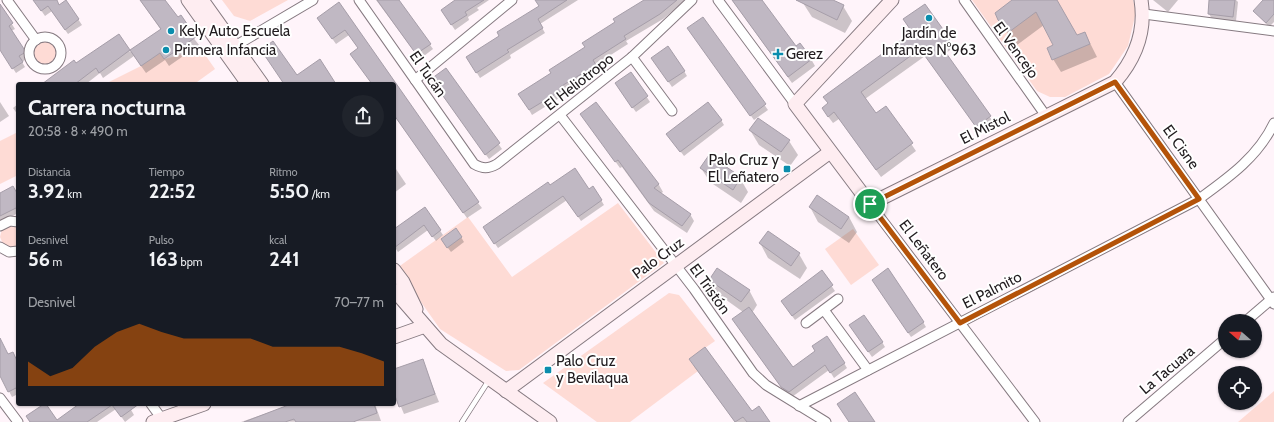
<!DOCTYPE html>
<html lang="es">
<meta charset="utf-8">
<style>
body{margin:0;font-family:Cabin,sans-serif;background:#20242c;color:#f1f3f6;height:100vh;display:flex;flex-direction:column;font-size:15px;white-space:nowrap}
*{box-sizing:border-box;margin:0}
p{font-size:13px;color:#9ea1a6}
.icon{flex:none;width:22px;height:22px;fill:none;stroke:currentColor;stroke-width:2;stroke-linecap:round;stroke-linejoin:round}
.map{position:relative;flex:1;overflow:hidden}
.drawer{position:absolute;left:16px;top:82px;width:380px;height:324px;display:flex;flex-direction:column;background:#171b24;border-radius:4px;box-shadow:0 1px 3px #0004}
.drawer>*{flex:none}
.needle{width:26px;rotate:290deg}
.fabs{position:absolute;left:1218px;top:314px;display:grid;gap:8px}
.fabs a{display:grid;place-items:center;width:44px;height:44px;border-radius:50%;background:#171b24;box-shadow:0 1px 3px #0004;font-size:20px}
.pin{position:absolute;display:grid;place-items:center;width:34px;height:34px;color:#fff;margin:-17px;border:2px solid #fff;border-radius:50%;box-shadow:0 1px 4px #0007}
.round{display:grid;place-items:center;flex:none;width:42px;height:42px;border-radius:21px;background:#20242c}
.head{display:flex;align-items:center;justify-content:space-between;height:68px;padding:0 12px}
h1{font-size:22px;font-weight:700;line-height:30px}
.figures{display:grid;grid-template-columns:repeat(3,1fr);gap:6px;height:68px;padding:4px 12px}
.figures div{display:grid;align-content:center}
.figures b{font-size:20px;font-weight:700}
.figures small{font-size:11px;font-weight:400}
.figures p{font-size:11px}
.chart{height:112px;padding:8px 12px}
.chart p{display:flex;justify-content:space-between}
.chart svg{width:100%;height:72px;margin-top:4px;fill:#b45309;opacity:.7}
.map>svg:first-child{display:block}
.green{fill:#fedbd5}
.shadow{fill:#0003}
.building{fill:#c0b8c3;stroke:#a69ea9}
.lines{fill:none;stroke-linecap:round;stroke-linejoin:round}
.lane-casing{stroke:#867a81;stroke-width:6}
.street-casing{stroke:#867a81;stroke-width:11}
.secondary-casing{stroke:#867a81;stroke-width:15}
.lane{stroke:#fff;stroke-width:4.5}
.street{stroke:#fff;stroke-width:9}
.secondary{stroke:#feedf1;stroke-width:13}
.route-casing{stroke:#fff;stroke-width:8}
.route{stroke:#b45309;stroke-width:5}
.poi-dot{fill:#0b8dad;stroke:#fff;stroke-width:1.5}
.labels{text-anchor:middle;stroke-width:4;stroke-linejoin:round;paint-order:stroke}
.poi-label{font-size:15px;fill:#201b1e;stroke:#fff;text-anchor:start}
.street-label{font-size:15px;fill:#201b1e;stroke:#fff}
</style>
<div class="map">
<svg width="1274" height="422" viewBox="0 0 1274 422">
<rect width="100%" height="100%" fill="#fff4fa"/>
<g class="green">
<polygon points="222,0 288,0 250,21 234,16"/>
<polygon points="972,0 1133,0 1136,12 1128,46 1109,74 1065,97 1050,97 1037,91"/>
<circle cx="45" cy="53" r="12"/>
<polygon points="201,49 215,69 197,82 198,84 105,84 141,66 160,53 165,59"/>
<polygon points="18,132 18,175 0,184 0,141"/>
<polygon points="618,203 664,263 519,370 506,371 440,329 397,268 468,217 512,277"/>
<polygon points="9,225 18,226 18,247 13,249 3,244 0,237 2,229"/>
<polygon points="853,229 879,265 851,285 825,249"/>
<polygon points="669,293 679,295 715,341 689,359 698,371 630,422 597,422 543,383"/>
<polygon points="1274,391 1274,422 1238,422"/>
</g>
<g class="shadow">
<polygon points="34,0 55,0 59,6 66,1 82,25 68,34 52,11 45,16"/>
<polygon points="140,0 164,0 199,45 169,66 165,60 146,73 134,56 103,78 100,73 86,84 44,84 76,65 118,35 130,52 161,30"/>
<polygon points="376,0 398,0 433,49 420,59"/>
<polygon points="457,0 489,0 477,8 479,10 468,17 469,20 455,30 445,15"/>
<polygon points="536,0 578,0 540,24 545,33 510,55 511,58 480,78 467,57 500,36 540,7"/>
<polygon points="646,0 686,0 663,19 626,41 628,44 595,65 598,70 562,92 564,95 532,115 520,94 553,73"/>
<polygon points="732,0 761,0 796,48 811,59 815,66 792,83"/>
<polygon points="805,0 830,0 843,6 852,21 845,33 812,17 803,3"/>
<polygon points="1014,0 1056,0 1076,36 1085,33 1097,57 1061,72 1053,59 1055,46 1044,25 1017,45 1011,40 996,13"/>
<polygon points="1153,0 1178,0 1168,12"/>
<polygon points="1210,0 1236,0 1238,2 1236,21 1212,19 1209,14"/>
<polygon points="1264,0 1274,0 1274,22 1269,27 1254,11"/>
<polygon points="339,3 478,203 482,208 467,218 394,115 394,84 372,84 359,49 349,35 336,44 321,23"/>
<polygon points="924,5 954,47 945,54 994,123 981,133 925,56 865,99 876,114 886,107 916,151 881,177 839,119 833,123 827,115 829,104 825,97 913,33"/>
<polygon points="0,6 15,29 11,31 28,58 22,62 25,67 16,73 0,49"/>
<polygon points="703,18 768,110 754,120 692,34"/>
<polygon points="656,63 684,71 687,76 672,87"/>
<polygon points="446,70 502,149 489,159 435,85"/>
<polygon points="631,73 650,102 636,112 619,89"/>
<polygon points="0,102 9,116 0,122"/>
<polygon points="18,104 18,115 13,108"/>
<polygon points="596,104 659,185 663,192 660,194 690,214 694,221 687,233 654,211 622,167 620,168 586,121"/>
<polygon points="721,120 724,125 684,156 671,139"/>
<polygon points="750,130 789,141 798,155 790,166 759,145"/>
<polygon points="394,166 406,184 394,193"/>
<polygon points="701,168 740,178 748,192 741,203 710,182"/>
<polygon points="550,187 589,190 601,200 604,205 581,221 567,200 498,248 487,232"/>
<polygon points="0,194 18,197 18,213 0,223"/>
<polygon points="810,207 849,217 857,232 849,243 818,222"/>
<polygon points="425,208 443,235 436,241 428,230 398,252 394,246 394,231"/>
<polygon points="461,237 464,242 451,252 445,244"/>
<polygon points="760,243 799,254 807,268 800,279 768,258"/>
<polygon points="822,272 835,291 795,320 785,306"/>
<polygon points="710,280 749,290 757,305 752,313 793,369 816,352 844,363 847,368 834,378 829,370 792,397 785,392 733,319 743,312 718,294"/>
<polygon points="876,285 923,322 926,327 911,337"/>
<polygon points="854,331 882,342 885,347 872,357"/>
<polygon points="0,339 8,356 18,364 18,394 12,397 0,374"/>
<polygon points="422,360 439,402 404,414 394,390 394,370"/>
<polygon points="693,365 752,413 769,422 735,422"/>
<polygon points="81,404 135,404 130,408 134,415 125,422 116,409 97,422 60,422"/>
<polygon points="293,404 375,404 381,421 241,422"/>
</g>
<g class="building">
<polygon points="33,0 57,0 59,5 66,0 79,19 65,30 48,6 41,11"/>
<polygon points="140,0 165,0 178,17 181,15 196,37 164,59 160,53 141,66 130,50 161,29"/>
<polygon points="377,0 399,0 431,44 416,54"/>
<polygon points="455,0 484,0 465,12 467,15 451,25 441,10"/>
<polygon points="535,0 567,0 538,19 543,28 507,50 509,52 476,73 466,57 499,36 497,32 539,6"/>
<polygon points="644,0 677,0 660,14 624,36 626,39 593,60 596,65 560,87 562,90 529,110 518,94 551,73 549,70 585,47 582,43 615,22 613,19"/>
<polygon points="732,0 762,0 796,46 800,43 812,59 788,77"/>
<polygon points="796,0 833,0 844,5 837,20"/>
<polygon points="1012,0 1057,0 1077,35 1085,32 1090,44 1052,60 1047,48 1053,45 1036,12 1009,32 998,20 995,13"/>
<polygon points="1209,0 1235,0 1233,17 1208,14"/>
<polygon points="1263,0 1274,0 1274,14 1266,23 1253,11"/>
<polygon points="339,2 479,202 463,213 394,115 394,84 372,84 350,54 358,48 345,30 332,39 317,18"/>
<polygon points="0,4 13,23 9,26 26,52 19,56 23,62 12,69 0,50"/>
<polygon points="925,4 950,39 941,46 991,116 976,127 920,49 861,92 876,113 886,106 913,143 876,170 834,112 828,117 822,108 828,103 823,97 912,32 903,19"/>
<polygon points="703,17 766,104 750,116 687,28"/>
<polygon points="119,34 130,50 99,73 96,68 75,84 42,84 74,60 76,63"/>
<polygon points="273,41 297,75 320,59 336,84 284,84 261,50"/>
<polygon points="668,46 685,71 668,82 651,58"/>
<polygon points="446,68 500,143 485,155 431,79"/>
<polygon points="631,72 648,96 632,108 615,83"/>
<polygon points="596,102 659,184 654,188 691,214 682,226 649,203 618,160 615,162 580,114"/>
<polygon points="708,102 722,120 680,152 666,134"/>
<polygon points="758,118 790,140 781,152 749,130"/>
<polygon points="709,155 741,177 733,190 700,168"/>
<polygon points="575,168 589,189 593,186 602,200 578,217 563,196 494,244 483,227 548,182 550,185"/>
<polygon points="13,186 18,195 18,207 0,216 0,193"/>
<polygon points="817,195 849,217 841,229 809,207"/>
<polygon points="425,207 441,230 432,237 424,225 394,248 394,229"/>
<polygon points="456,228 462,237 447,248 441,239"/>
<polygon points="768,231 800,253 791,266 759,243"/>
<polygon points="717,268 750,290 741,302 709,280"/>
<polygon points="888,268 924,322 908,333 872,280"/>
<polygon points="822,270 833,285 792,316 781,301"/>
<polygon points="749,307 793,367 815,351 812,346 827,336 845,363 830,373 825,365 789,392 781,387 732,319"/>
<polygon points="864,315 883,342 868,352 849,325"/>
<polygon points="0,338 8,354 13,352 18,363 18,387 8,392 0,376"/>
<polygon points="705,347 752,411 759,406 770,422 747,422 743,417 735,422 689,359"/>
<polygon points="423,359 435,394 399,407 394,393 394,369"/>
<polygon points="855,392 875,422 849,422 837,404"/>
<polygon points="44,404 46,404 57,420 79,404 139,404 121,417 112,405 87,422 30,422 26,416"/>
<polygon points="291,404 374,404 377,413 353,422 296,422 294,419 285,422 244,422"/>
</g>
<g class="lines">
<defs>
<polyline id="lane" points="462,422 489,380"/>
<g id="street">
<polyline points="7,0 36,40"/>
<path d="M359,0L474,164C483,169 488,169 497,164L632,57L692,0"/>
<polyline points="718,0 795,104"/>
<polyline points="964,0 1046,116"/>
<polyline points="1144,14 1274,31"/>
<circle cx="45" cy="53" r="16"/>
<polyline points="230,49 313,0"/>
<polyline points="632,57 672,111"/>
<polyline points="415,80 512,0"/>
<polyline points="1115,82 1274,304"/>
<polyline points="560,115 694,289 753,373 766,385 826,422"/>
<polyline points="870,204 1035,422"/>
<polyline points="0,226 10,221 18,222"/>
<polyline points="0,247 9,252 18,251"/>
<polyline points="824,310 868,370"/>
<polyline points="1246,321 1274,297"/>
<polyline points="806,323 838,299"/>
<polyline points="0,398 18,422"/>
<polyline points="151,404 162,419"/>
<path d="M799,406L1199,199C1228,178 1258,157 1274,123"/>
<polyline points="1128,422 1225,339"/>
</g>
<g id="secondary">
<polyline points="188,0 248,84"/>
<polyline points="202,0 262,84"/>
<path d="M892,0L795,104L870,204L1115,82C1136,58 1146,31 1141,0"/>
<polyline points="394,270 403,282 416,309"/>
<polyline points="394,290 441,344 550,422"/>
<polyline points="394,337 425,326"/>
<polyline points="506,391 830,152"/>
<polyline points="153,422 204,404"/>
</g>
</defs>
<use href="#lane" class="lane-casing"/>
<use href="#street" class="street-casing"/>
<use href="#secondary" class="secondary-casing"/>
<use href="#lane" class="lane"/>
<use href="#street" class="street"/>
<use href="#secondary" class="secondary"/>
</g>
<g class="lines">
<defs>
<polygon id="route" points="1115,82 1199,199 960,323 870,204"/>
</defs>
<use href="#route" class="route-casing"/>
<use href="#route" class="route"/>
</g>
<g class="poi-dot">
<circle cx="929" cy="18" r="4"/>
<circle cx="171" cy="31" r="4"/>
<circle cx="166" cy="50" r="4"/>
<path d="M776 48h4v4h4v4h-4v4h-4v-4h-4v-4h4z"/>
<rect x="783" y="165" width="8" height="8" rx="2"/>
<rect x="544" y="366" width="8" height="8" rx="2"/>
</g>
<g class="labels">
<g class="poi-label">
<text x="179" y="36">Kely Auto Escuela</text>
<text x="929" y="38" text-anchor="middle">Jardín de<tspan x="929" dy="17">Infantes N°963</tspan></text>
<text x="174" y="55">Primera Infancia</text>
<text x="786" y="59">Gerez</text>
<text x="779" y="165" text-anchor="end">Palo Cruz y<tspan x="779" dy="17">El Leñatero</tspan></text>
<text x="556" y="366">Palo Cruz<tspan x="556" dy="17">y Bevilaqua</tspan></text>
</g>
<g class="street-label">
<text transform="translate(1016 50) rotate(54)" y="5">El Vencejo</text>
<text transform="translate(428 74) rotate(55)" y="5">El Tucán</text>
<text transform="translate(579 82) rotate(-38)" y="5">El Heliotropo</text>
<text transform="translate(985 128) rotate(-27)" y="5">El Mistol</text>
<text transform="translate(1181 147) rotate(54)" y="5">El Cisne</text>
<text transform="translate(924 250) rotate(53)" y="5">El Leñatero</text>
<text transform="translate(658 258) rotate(-36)" y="5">Palo Cruz</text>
<text transform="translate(710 289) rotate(54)" y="5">El Tristón</text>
<text transform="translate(992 290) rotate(-27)" y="5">El Palmito</text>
<text transform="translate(1167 370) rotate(-40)" y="5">La Tacuara</text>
</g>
</g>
</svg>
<div class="fabs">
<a><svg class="needle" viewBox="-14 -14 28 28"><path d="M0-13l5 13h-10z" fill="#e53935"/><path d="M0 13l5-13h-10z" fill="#9ea1a6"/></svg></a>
<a><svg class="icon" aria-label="locate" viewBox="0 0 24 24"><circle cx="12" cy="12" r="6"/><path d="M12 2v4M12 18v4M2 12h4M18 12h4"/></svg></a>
</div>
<div class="pin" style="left:870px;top:204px;background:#1e9e55"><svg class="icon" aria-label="arrive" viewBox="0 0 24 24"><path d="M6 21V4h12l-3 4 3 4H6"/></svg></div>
<section class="drawer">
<div class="head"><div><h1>Carrera nocturna</h1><p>20:58 · 8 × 490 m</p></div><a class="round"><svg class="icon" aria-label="share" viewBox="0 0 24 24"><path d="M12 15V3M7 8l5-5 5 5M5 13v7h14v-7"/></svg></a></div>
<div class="figures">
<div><p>Distancia</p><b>3.92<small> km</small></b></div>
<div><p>Tiempo</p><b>22:52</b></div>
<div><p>Ritmo</p><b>5:50<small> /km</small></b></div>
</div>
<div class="figures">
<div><p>Desnivel</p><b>56<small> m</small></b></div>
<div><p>Pulso</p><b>163<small> bpm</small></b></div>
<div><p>kcal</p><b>241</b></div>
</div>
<div class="chart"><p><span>Desnivel</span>70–77 m</p>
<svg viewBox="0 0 160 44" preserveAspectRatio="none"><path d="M0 44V29L10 38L20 33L30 20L40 11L50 6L60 11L70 15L80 15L90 15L100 15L110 20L120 20L130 20L140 20L150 24L160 29V44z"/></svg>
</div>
</section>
</div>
